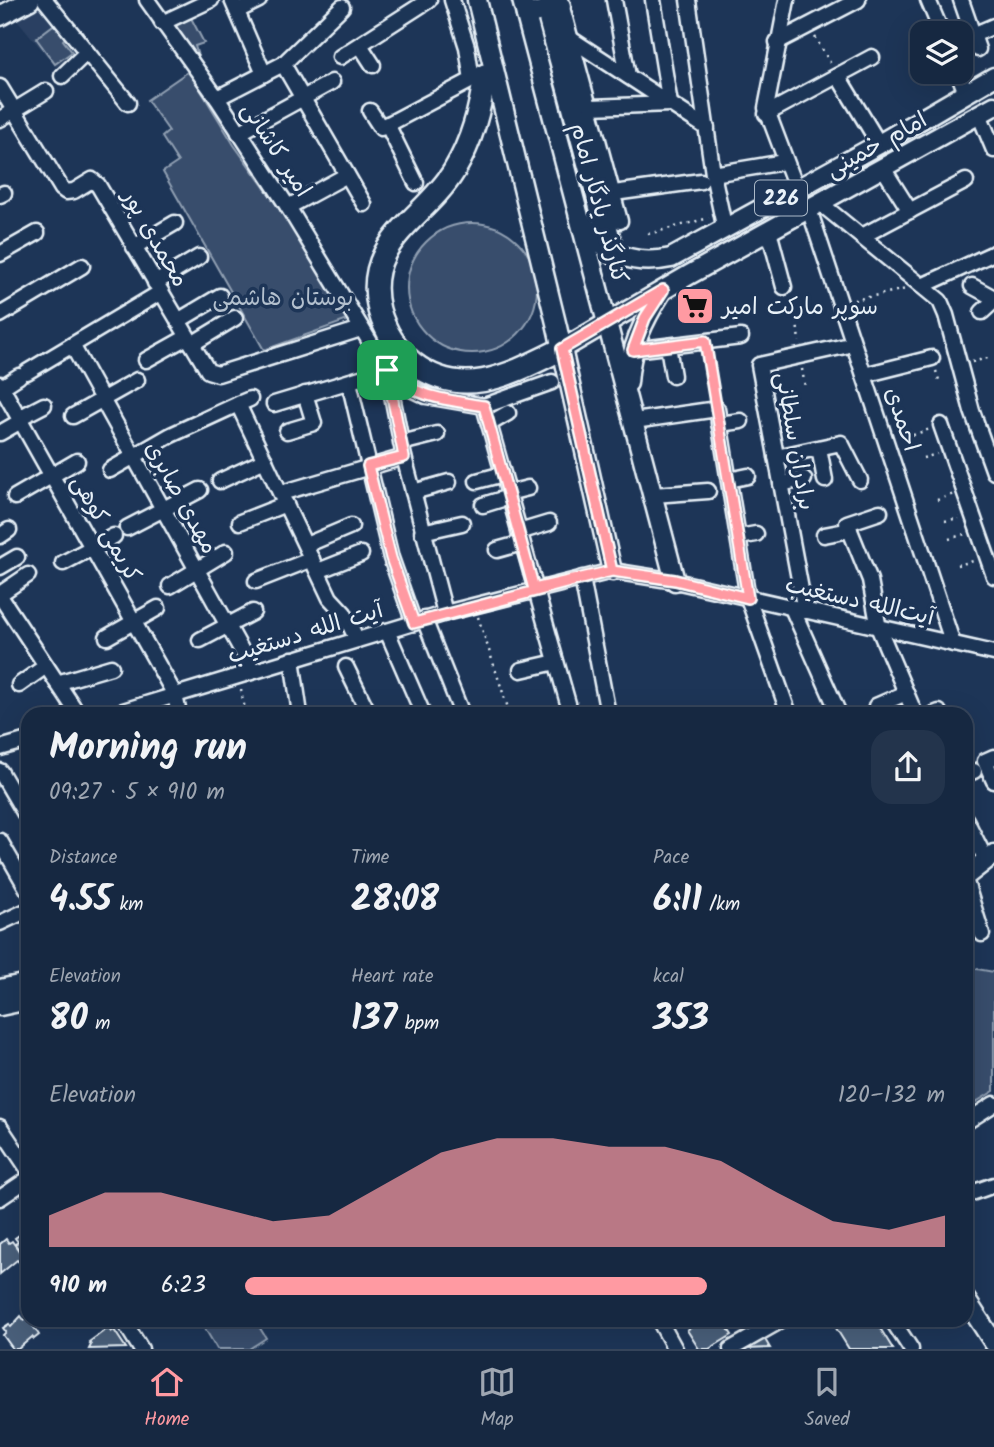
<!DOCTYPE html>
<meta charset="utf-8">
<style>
body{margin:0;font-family:Kalam,"Playpen Sans Arabic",sans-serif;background:#23344c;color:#f1f3f6;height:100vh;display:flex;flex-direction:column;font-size:26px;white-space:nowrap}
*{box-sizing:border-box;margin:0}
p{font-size:23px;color:#9ea6b1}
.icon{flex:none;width:38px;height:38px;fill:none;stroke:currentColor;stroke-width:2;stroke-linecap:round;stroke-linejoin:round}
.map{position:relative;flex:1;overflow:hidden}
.panel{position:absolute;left:21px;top:707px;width:952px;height:620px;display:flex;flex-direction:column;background:#162841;border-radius:21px;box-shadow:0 7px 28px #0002,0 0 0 2px #35445a}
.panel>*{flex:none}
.buttons{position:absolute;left:910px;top:21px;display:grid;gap:14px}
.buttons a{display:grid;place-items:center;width:63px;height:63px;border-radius:14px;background:#162841;box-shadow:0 7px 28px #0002,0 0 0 2px #35445a;font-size:35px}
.pin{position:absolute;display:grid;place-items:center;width:60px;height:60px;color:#fff;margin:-30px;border-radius:14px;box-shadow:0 4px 10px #0006}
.round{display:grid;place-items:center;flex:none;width:74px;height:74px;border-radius:21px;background:#23344c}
.summary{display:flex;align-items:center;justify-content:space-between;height:119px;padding:0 28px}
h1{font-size:38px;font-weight:700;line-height:52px}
.stats{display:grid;grid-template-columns:repeat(3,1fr);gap:10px;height:119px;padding:7px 28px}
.stats div{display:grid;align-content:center}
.stats b{font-size:35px;font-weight:700}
.stats small{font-size:19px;font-weight:400}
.stats p{font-size:19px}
.chart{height:196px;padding:14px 28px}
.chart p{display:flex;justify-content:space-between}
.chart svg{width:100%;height:126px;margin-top:7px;fill:#ff9aa2;opacity:.7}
ul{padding:0 28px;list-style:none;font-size:23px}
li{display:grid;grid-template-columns:112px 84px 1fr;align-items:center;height:52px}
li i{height:18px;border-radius:9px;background:#ff9aa2}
.tab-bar{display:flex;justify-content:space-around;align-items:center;height:98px;border-top:2px solid #35445a;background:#162841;font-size:19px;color:#9ea6b1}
.tab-bar a{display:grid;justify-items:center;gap:4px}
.tab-bar .current{color:#ff9aa2}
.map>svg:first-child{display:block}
.built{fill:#2a4162}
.green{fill:#374d6c;stroke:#909fb2;stroke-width:2}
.building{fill:#495e7a;stroke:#e8f1f8;stroke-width:2}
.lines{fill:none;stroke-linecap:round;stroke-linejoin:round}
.minor-casing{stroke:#e8f1f8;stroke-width:19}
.major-casing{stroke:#e8f1f8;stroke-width:23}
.highway-casing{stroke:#e8f1f8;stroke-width:26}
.path{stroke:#e8f1f8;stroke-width:2.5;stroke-dasharray:2 5;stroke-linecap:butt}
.minor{stroke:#1d3557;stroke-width:14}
.major{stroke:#1d3557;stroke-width:18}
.highway{stroke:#1d3557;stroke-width:21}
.route-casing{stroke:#fff;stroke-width:14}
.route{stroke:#ff9aa2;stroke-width:9}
.labels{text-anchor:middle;stroke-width:7;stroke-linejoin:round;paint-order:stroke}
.shield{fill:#1d3557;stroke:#abb9c8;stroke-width:2}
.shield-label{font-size:21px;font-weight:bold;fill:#e8f1f8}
.street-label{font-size:23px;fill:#e8f1f8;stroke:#1d3557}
.park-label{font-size:23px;fill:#b3c0ce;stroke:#1d3557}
.poi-label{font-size:23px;fill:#e8f1f8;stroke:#1d3557;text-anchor:start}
</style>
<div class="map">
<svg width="994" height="1349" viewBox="0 0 994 1349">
<rect width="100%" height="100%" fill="#1d3557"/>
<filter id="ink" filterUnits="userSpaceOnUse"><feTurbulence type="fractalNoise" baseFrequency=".0143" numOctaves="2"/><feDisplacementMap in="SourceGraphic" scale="14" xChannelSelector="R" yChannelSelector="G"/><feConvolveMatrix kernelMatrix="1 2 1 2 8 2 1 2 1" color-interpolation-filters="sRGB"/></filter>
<g filter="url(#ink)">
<polygon class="built" points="43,2 80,49 56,67 15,17"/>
<g class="green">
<polygon points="189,14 204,43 195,46 203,73 166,24"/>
<polygon points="56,23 66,37 63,40 72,52 55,64 36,38"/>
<polygon points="189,71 234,145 296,232 348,320 264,350 163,172 178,162 162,137 169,131 147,100"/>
<circle cx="472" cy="288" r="65"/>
<polygon points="966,967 994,972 994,1091 966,1108"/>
<polygon points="200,1320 255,1320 266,1338 249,1349 217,1349"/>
</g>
<g class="building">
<polygon points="28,1229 28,1260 26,1261 15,1244 18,1242 15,1238"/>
<polygon points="6,1239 9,1243 12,1241 24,1258 19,1262 17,1260 0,1274 0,1244"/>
<polygon points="21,1316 24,1320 28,1318 39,1335 34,1339 32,1337 18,1349 13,1349 3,1335 6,1332 3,1328 9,1324 11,1327"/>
<polygon points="704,1320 722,1320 732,1335 709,1349 699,1349 687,1330"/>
<polygon points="736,1320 760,1320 742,1330"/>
<polygon points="831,1320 875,1320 893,1349 849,1349"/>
<polygon points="108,1328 111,1332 114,1330 126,1348 89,1349 91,1345 89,1342"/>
<polygon points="763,1336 770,1348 744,1349"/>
</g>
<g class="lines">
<defs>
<g id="minor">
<polyline points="45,0 128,103"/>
<polyline points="147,0 217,98 288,207 387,370 400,384 426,396 484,406 552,382"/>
<polyline points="232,0 264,74"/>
<polyline points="560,0 620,221"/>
<polyline points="614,0 628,76"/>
<polyline points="688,0 713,174 725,230"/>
<polyline points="787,0 766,108 797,190"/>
<polyline points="928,0 942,33"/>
<polyline points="961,0 978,49"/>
<polyline points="237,11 259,0"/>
<polyline points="162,23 211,0"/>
<polyline points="973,35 994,26"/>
<polyline points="571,39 707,128"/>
<polyline points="777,42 858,0"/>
<polyline points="360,45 373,65"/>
<polyline points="340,57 429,0"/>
<polyline points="283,64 364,204"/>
<polyline points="958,72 966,93"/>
<polyline points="62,76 87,52"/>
<polyline points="838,76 879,144"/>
<polyline points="0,87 62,189 66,192 74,191 92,180 98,185 208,371 218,374 361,329"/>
<polyline points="217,98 283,64 342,7"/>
<polyline points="591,107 670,104 653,0"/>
<polyline points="370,111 381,128 472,80 467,47 452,0"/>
<polyline points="766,114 872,57"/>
<polyline points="979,114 994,150"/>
<polyline points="0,119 46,91"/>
<polyline points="387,124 416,183"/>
<polyline points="239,133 332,82"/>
<polyline points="883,168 910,211"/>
<polyline points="713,174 784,162"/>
<polyline points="614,193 701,181"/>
<polyline points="0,195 4,193"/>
<polyline points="820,203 940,301 946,315 972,411 994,472"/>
<polyline points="288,207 347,175"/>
<polyline points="809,209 953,644"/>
<polyline points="769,231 784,287"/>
<polyline points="866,234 966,181"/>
<polyline points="134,247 175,223"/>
<polyline points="0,254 37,233"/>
<polyline points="155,283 199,257"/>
<polyline points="922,286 994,253"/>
<polyline points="972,286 994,298"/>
<polyline points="982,312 994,301"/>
<polyline points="0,315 82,266"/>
<polyline points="178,321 220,296"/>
<polyline points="192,344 235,318"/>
<polyline points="72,345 253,671"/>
<polyline points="668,346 673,376"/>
<polyline points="633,350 741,337"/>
<polyline points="146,360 187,337"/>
<polyline points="27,372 161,292"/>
<polyline points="864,375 932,358"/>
<polyline points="349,382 391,558 414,623"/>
<polyline points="0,384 175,695 179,714"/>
<polyline points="2,387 19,376"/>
<polyline points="250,399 238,404 330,598 344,613 357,640"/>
<polyline points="274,404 387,370 404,457 445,613"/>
<polyline points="484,406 571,714"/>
<polyline points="73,416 137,380"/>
<polyline points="19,418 44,405"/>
<polyline points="634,421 717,409 748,598 789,714"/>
<polyline points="489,424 508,413"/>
<polyline points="719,424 741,421"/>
<polyline points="941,425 994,576"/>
<polyline points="287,431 314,423 305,394"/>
<polyline points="0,433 21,421"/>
<polyline points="401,443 437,434"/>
<polyline points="819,448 825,480"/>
<polyline points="776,457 841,443 860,480"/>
<polyline points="110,470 171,435 236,405"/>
<polyline points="729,480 748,476"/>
<polyline points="220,481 265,460"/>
<polyline points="477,481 503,474"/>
<polyline points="781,484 804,479"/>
<polyline points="413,492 449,482"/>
<polyline points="281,493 404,457"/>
<polyline points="508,493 528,488"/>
<polyline points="653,495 708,491"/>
<polyline points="15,497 77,461"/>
<polyline points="483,505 509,497"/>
<polyline points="880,512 847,523 870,580 879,629 915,714"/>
<polyline points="240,522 286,504"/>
<polyline points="127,528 200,490"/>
<polyline points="422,532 462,523"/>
<polyline points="519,532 549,523"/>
<polyline points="824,535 850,530"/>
<polyline points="0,536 9,530"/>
<polyline points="739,537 756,534"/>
<polyline points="306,545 351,526"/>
<polyline points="497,550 522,543"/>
<polyline points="63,563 114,536"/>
<polyline points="0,567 17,557"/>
<polyline points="318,571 361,554"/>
<polyline points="582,578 608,714"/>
<polyline points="256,581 312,559"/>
<polyline points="170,586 226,552"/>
<polyline points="0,594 28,575"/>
<polyline points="0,596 78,714"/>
<polyline points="792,608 839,714"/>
<polyline points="805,611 759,365 845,346"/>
<polyline points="424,619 462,714"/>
<polyline points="387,631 423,714"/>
<polyline points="107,637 158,608"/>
<polyline points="200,640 253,612"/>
<polyline points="292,659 300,714"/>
<polyline points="346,667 369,714"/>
<polyline points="521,670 556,662"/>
<polyline points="57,683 111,667"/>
<polyline points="19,685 46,666"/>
<polyline points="876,706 906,693"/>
<polyline points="113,714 453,611 612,571 675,581 994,653"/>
<polyline points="934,714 939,712"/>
<polyline points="0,748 28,740"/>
<polyline points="994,757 985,761 994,781"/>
<polyline points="0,771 28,819"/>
<polyline points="966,774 974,771"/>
<polyline points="966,820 986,860"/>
<polyline points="0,841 28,890"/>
<polyline points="966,882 982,934"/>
<polyline points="0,923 28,910"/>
<polyline points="966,1122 994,1104"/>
<polyline points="0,1127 28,1169"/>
<polyline points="966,1195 994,1185"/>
<polyline points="0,1198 28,1179"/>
<polyline points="123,1320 141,1349"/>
<polyline points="659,1320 675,1349"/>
<polyline points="892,1320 911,1349"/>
<polyline points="731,1349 782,1320"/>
</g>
<g id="major">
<polyline points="477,0 557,327 612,571"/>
<polyline points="522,0 675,581"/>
<polyline points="526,15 561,6"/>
<polyline points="0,16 30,0"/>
<path d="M584,223C604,255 634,266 671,258L879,144L994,77"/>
<polyline points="562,349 689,275 994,106"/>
<path d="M628,383C630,349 643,321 661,293"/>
<polyline points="966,876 994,854"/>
<polyline points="0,989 28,983"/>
<polyline points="0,1006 28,1000"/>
<polyline points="966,1300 994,1343"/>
</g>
<g id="highway">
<polyline points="550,21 613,253"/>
<path d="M485,75C480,110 472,141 454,171C424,220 362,241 379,310C385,331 396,349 413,363C463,402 513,373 562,349"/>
</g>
</defs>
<use href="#minor" class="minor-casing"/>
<use href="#major" class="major-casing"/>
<use href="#highway" class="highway-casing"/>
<g class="path">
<polyline points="918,28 922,35"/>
<polyline points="815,37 831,64"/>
<polyline points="648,234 709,218"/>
<polyline points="854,300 906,289"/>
<polyline points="797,321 799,342"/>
<polyline points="707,354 714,396"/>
<polyline points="972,362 988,358"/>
<polyline points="802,369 805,387"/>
<polyline points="936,371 939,380"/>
<polyline points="913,435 930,429"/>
<polyline points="923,458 937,454"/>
<polyline points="937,500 954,494"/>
<polyline points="945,521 959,518"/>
<polyline points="949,539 965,534"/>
<polyline points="957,565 974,561"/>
<polyline points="478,617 510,714"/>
<polyline points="241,690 246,714"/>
</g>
<use href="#minor" class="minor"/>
<use href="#major" class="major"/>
<use href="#highway" class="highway"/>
</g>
</g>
<g class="lines" filter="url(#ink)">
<defs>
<path id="route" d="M387,370L404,457L368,466L391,558L414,623L612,571L675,580L748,598L705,341L633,350L645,318L663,290L562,349L612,571L534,589L484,406C448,400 413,398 387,370"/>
</defs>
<use href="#route" class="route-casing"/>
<use href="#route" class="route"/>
</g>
<defs>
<symbol id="supermarket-square" viewBox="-11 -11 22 22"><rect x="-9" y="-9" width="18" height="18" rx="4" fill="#ff9aa2" stroke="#1d3557"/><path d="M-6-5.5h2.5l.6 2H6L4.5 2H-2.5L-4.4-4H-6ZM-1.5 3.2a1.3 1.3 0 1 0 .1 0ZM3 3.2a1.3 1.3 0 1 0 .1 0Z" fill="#111"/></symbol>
</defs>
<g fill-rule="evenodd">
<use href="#supermarket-square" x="673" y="284" width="44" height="44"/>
</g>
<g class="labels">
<rect class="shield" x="755" y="180.5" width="52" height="35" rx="5"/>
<g class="shield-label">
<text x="781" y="205">226</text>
</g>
<g class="street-label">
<text transform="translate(876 144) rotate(-29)" y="8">امام خمینی</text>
<text transform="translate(277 149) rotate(57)" y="8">امیر کاشانی</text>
<text transform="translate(600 203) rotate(75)" y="8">کنارگذر یادگار امام</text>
<text transform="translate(156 238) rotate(60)" y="8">محمدی پور</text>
<text transform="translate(903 419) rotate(72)" y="8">احمدی</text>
<text transform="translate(796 441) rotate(80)" y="8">برادران سلطانی</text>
<text transform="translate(182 497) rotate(61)" y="8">مهدی صابری</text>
<text transform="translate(107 528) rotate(61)" y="8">کریمی کوهی</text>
<text transform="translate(860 600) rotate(13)" y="8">آیت‌الله دستغیب</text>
<text transform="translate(305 632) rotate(-17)" y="8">آیت الله دستغیب</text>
</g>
<g class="park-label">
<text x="283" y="305">بوستان هاشمی</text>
</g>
<g class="poi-label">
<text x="722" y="314">سوپر مارکت امیر</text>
</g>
</g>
</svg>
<div class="buttons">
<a><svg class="icon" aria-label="layers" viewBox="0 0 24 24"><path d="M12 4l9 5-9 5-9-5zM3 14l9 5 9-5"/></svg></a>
</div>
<div class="pin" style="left:387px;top:370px;background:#1e9e55"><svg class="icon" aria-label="arrive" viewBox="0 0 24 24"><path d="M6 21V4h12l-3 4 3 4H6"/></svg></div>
<section class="panel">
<div class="summary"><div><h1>Morning run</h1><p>09:27 · 5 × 910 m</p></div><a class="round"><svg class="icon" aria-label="share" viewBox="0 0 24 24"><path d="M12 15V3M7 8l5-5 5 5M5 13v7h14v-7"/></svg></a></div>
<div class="stats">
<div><p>Distance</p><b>4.55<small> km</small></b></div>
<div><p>Time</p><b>28:08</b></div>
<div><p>Pace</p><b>6:11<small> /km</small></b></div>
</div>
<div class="stats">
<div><p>Elevation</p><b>80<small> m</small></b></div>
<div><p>Heart rate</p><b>137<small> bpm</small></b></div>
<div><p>kcal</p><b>353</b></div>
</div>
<div class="chart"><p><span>Elevation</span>120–132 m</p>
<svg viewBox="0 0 160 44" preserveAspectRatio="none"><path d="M0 44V33L10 25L20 25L30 30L40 35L50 33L60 22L70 11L80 6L90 6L100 9L110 9L120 14L130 25L140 35L150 38L160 33V44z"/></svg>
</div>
<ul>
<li><b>910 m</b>6:23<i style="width:66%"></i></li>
</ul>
</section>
</div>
<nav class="tab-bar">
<a class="current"><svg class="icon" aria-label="home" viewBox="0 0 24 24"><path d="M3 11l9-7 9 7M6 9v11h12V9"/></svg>Home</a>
<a><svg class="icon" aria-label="map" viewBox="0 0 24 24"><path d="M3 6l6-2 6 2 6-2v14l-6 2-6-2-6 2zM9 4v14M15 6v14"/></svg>Map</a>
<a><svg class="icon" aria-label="saved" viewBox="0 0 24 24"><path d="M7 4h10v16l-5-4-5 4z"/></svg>Saved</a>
</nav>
